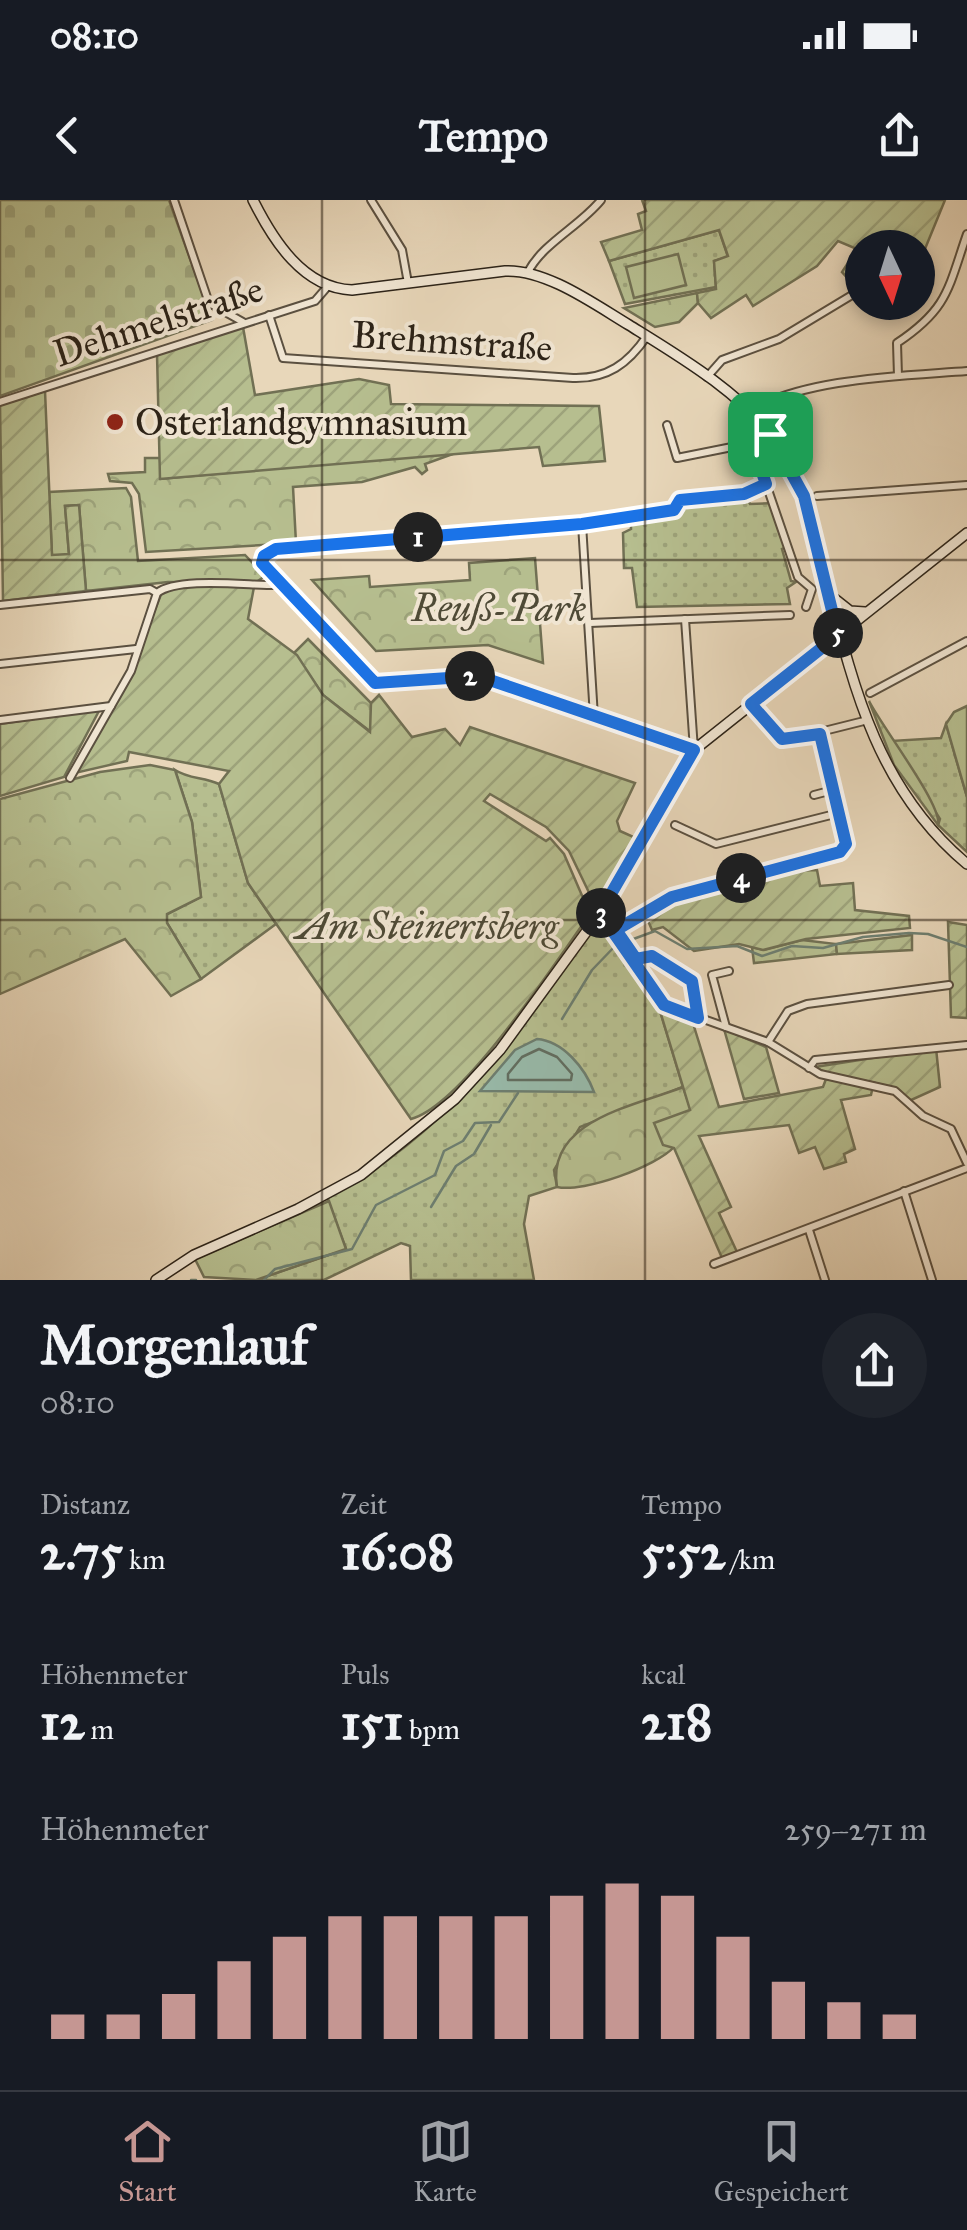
<!DOCTYPE html>
<html lang="de">
<meta charset="utf-8">
<style>
body{margin:0;font-family:"IM FELL Great Primer",serif;background:#20242c;color:#f1f3f6;height:100vh;display:flex;flex-direction:column;font-size:38px;white-space:nowrap}
*{box-sizing:border-box;margin:0}
p{font-size:32px;color:#9ea1a6}
.icon{flex:none;width:55px;height:55px;fill:none;stroke:currentColor;stroke-width:2;stroke-linecap:round;stroke-linejoin:round}
.map{position:relative;height:1080px;overflow:hidden}
.side{display:flex;flex-direction:column;background:#171b24;flex:1}
.side>*{flex:none}
.needle{width:65px;rotate:176deg}
.fabs{position:absolute;left:845px;top:30px;display:grid;gap:20px}
.fabs a{display:grid;place-items:center;width:90px;height:90px;border-radius:50%;background:#171b24;box-shadow:0 5px 15px #0003;font-size:50px}
.pin{position:absolute;display:grid;place-items:center;width:85px;height:85px;color:#fff;margin:-42px;border-radius:20px;box-shadow:0 5px 15px #0006}
.km{position:absolute;width:50px;height:50px;margin:-25px;border-radius:50%;background:#222;color:#fff;font-size:28px;line-height:50px;text-align:center}
.round{display:grid;place-items:center;flex:none;width:105px;height:105px;border-radius:52px;background:#20242c}
.head{display:flex;align-items:center;justify-content:space-between;height:170px;padding:0 40px}
h1{font-size:55px;font-weight:700;line-height:75px}
.metrics{display:grid;grid-template-columns:repeat(3,1fr);gap:15px;height:170px;padding:10px 40px}
.metrics div{display:grid;align-content:center}
.metrics b{font-size:50px;font-weight:700}
.metrics small{font-size:28px;font-weight:400}
.metrics p{font-size:28px}
.chart{height:280px;padding:20px 40px}
.chart p{display:flex;justify-content:space-between}
.chart svg{width:100%;height:180px;margin-top:10px;stroke:#c59692;stroke-width:6}
.status{display:flex;justify-content:space-between;align-items:center;height:70px;padding:0 50px;background:#171b24;direction:ltr}
.status svg{height:28px;fill:currentColor}
header{display:flex;justify-content:space-between;align-items:center;height:130px;padding:0 40px;background:#171b24;font-size:45px;font-weight:700}
.menu{display:flex;justify-content:space-around;align-items:center;height:140px;border-top:2px solid #363941;background:#171b24;font-size:28px;color:#9ea1a6}
.menu a{display:grid;justify-items:center;gap:5px}
.menu .on{color:#c59692}
.map>svg:first-child{display:block}
.grass{fill:url(#grass-dots);stroke:#717054;stroke-width:2.5}
.forest{fill:url(#forest-crowns);stroke:#717054;stroke-width:2.5}
.cemetery{fill:url(#cemetery-stones);stroke:#717054;stroke-width:2.5}
.garden{fill:url(#garden-furrows);stroke:#717054;stroke-width:2.5}
.pitch{fill:#b6be8f;stroke:#717054;stroke-width:2.5}
.water{fill:#98baaa;stroke:#6d7e70;stroke-width:2.5}
.lines{fill:none;stroke-linecap:round;stroke-linejoin:round}
.shore{stroke:#626e61;stroke-width:2.5}
.stream{stroke:#6d7e70;stroke-width:2.5}
.street-casing{stroke:#5b5040;stroke-width:10}
.secondary-casing{stroke:#2c2318;stroke-width:12}
.street{stroke:#f0e5d2;stroke-width:6}
.secondary{stroke:#f0e5d2;stroke-width:9}
.route-casing{stroke:#fff;stroke-width:20}
.route{stroke:#1a73e8;stroke-width:12}
.grid{fill:none;stroke:#2c2318;stroke-width:2.5;stroke-opacity:0.55}
.poi-dot{fill:#8f2418;stroke:#f0e5d2;stroke-width:4}
.labels{text-anchor:middle;stroke-width:8;stroke-linejoin:round;paint-order:stroke}
.street-label{font-size:38px;fill:#2c2318;stroke:#f0e5d2}
.poi-label{font-size:38px;fill:#2c2318;stroke:#f0e5d2;text-anchor:start}
.park-label{font-size:38px;font-style:italic;fill:#4e4a36;stroke:#f0e5d2}
</style>
<div class="status"><b>08:10</b><svg viewBox="0 0 49 12"><path d="M0 12V9h3v3zM5 12V6h3v6zM10 12V3h3v9zM15 12V0h3v12zM26 1h20v11H26zM47 4h2v5h-2z"/></svg></div>
<header><svg class="icon" aria-label="back" viewBox="0 0 24 24"><path d="M15 5l-7 7 7 7"/></svg>Tempo<svg class="icon" aria-label="share" viewBox="0 0 24 24"><path d="M12 15V3M7 8l5-5 5 5M5 13v7h14v-7"/></svg></header>
<div class="map">
<svg width="967" height="1080" viewBox="0 0 967 1080">
<defs>
<pattern id="grass-dots" width="8" height="8" patternUnits="userSpaceOnUse" patternTransform="scale(2.5)"><rect width="8" height="8" fill="#b6be8f"/><path d="M2 2h.1M6 6h.1" fill="none" stroke="#9da37b" stroke-width="1.8" stroke-linecap="round"/></pattern>
<pattern id="forest-crowns" width="20" height="18" patternUnits="userSpaceOnUse" patternTransform="scale(2.5)"><rect width="20" height="18" fill="#b6be8f"/><path d="M2 6a3 3 0 1 1 6 0M12 15a3 3 0 1 1 6 0" fill="none" stroke="#9da37b"/></pattern>
<pattern id="cemetery-stones" width="16" height="16" patternUnits="userSpaceOnUse" patternTransform="scale(2.5)"><rect width="16" height="16" fill="#b6be8f"/><path d="M2 7V4a2 2 0 0 1 4 0v3zM10 15v-3a2 2 0 0 1 4 0v3z" fill="#9da37b"/></pattern>
<pattern id="garden-furrows" width="10" height="10" patternUnits="userSpaceOnUse" patternTransform="scale(2.5)"><rect width="10" height="10" fill="#b6be8f"/><path d="M-1 1l2-2M0 10L10 0M9 11l2-2" fill="none" stroke="#9da37b"/></pattern>
</defs>
<rect width="100%" height="100%" fill="#e8d7ba"/>
<filter id="stains"><feTurbulence type="fractalNoise" baseFrequency=".002" numOctaves="4"/><feColorMatrix values="0 0 0 0 .2 0 0 0 0 .09 0 0 0 0 .02 0 0 0 .5 -.17"/></filter>
<radialGradient id="worn" r=".72"><stop offset=".6" stop-color="#630" stop-opacity="0"/><stop offset="1" stop-color="#630" stop-opacity=".3"/></radialGradient>
<g class="grass">
<polygon points="719,30 728,57 714,61 716,87 625,104 609,61"/>
<polygon points="745,294 750,304 774,303 787,347 782,349 791,381 796,382 787,388 790,404 637,407 632,368 624,368 623,333 631,329 631,315 673,311 680,300"/>
<polygon points="946,524 967,597 967,652 938,625 940,619 890,541 941,538"/>
<path d="M175,570C189,579 203,577 219,584L248,683L276,724L201,779L167,723L166,715L201,697L192,622Z"/>
<path d="M599,719L657,801L683,887L580,927L554,970L557,987L529,996L524,1024L534,1080H411L410,1046L401,1043L324,1080H256L346,1049L327,998C450,933 522,829 599,719Z"/>
</g>
<g class="forest">
<polygon points="697,93 698,103 679,122 655,127 624,108"/>
<polygon points="461,251 425,264 427,270 422,274 415,267 362,282 293,287 296,343 146,352 139,294 132,283 110,281 108,274 145,272 145,258 160,258 161,279"/>
<polygon points="126,288 131,297 138,361 245,355 265,376 255,383 168,382 86,391 79,305 65,306 69,355 52,356 49,292"/>
<polygon points="535,358 543,463 488,445 376,451 312,380 369,376 370,387 470,380 469,363"/>
<polygon points="308,439 371,503 371,532 323,495 294,453"/>
<path d="M869,501C882,527 943,606 938,625L894,565Z"/>
<polygon points="150,565 175,570 192,622 201,697 167,714 167,723 201,779 171,796 125,739 0,794 0,599 100,572"/>
<polygon points="802,740 836,744 837,754 754,763 752,747 764,750"/>
<path d="M683,887L691,910C686,921 682,938 674,947C657,966 584,993 557,987C546,920 635,906 683,887Z"/>
<polygon points="329,1001 346,1049 256,1080 204,1077 195,1059"/>
</g>
<polygon class="cemetery" points="0,0 169,0 212,120 0,196"/>
<g class="garden">
<polygon points="642,0 945,0 918,66 918,48 862,48 862,94 842,72 857,49 838,41 817,66 753,106 746,95 711,118 698,103 697,93 716,89 714,61 728,56 719,30 609,61 601,42 642,30 638,14 646,11"/>
<polygon points="243,127 255,195 359,179 389,185 391,204 599,206 605,261 543,266 539,247 160,279 157,154"/>
<polygon points="45,191 52,355 69,354 65,306 79,305 86,391 3,401 0,205"/>
<path d="M219,385L254,387L248,419L297,455L323,495L370,532L371,503L379,495L412,537L445,529L460,545L470,527L635,583L617,621L620,631L638,639L595,705L569,651L546,627L490,594L484,601L546,641L550,638L564,654L590,714C554,764 463,905 411,919L248,683L219,584L229,571L129,552L127,561L75,573L123,490L162,392L168,388Z"/>
<polygon points="100,509 64,577 0,596 0,524"/>
<path d="M817,670L820,686L853,683L855,710L909,716L910,728L806,739L763,750L739,744L694,751L663,727L652,730L646,716C695,689 761,671 817,670Z"/>
<polygon points="948,722 967,725 967,818 951,817"/>
<polygon points="912,735 912,750 837,754 836,744"/>
<polygon points="657,801 692,820 719,907 823,887 826,879 873,886 871,895 841,900 855,949 844,954 846,962 824,969 815,947 799,953 789,925 699,936 731,1007 719,1013 737,1052 722,1058 674,948 663,945 654,923 690,910"/>
<polygon points="724,829 766,847 779,893 744,899"/>
<path d="M936,848L940,887L909,901C881,873 845,885 815,867Z"/>
</g>
<g class="pitch">
<polygon points="678,54 686,85 634,98 626,67"/>
<polygon points="967,506 967,597 946,524 954,512"/>
</g>
<path class="water" d="M537,839C563,841 585,868 594,892L480,891L515,850Z"/>
<g class="lines">
<polygon class="shore" points="539,849 557,857 572,874 571,880 508,880 508,874 522,857"/>
<g class="stream">
<polyline points="628,741 655,731 687,749 737,746 762,756 792,746 823,748 863,737 909,733 928,734 967,747"/>
<polyline points="562,819 592,770 617,744"/>
<polyline points="431,1007 456,966 474,954 491,925"/>
<polyline points="191,1080 196,1080"/>
<polyline points="264,1080 275,1069 352,1049 376,1005 435,975 444,951 463,941 475,923 499,922 518,893"/>
</g>
<defs>
<g id="street">
<polyline points="174,0 209,103 243,122"/>
<polyline points="371,0 402,50 408,83"/>
<path d="M528,72C543,43 580,26 601,0"/>
<path d="M269,115L283,158L573,178C607,179 628,164 647,136"/>
<path d="M898,176L897,143C948,109 948,89 967,34"/>
<polyline points="707,177 722,160 779,139 857,92"/>
<polyline points="0,202 315,101 328,86"/>
<path d="M749,212C802,178 904,176 967,171"/>
<polyline points="667,225 677,258 752,243 770,234"/>
<polyline points="752,243 798,377 812,389 806,407"/>
<polyline points="817,296 967,285"/>
<polyline points="582,324 594,517"/>
<polyline points="0,405 150,389 157,393"/>
<polyline points="685,419 694,550 478,476 375,483 262,363 263,355 276,349 582,324 673,311 680,300 745,294 766,284"/>
<polyline points="590,423 790,415"/>
<polyline points="0,464 136,449"/>
<polyline points="870,493 967,441"/>
<polyline points="751,504 777,536 788,540 864,521"/>
<polyline points="0,520 111,506"/>
<path d="M70,578L131,471L157,393C179,376 251,386 280,385"/>
<polyline points="814,595 833,590"/>
<polyline points="675,625 716,644 839,613"/>
<polyline points="600,713 664,805 768,842 820,874 895,891 923,916 951,929 967,963"/>
<polyline points="616,730 671,697 844,649 819,534"/>
<polyline points="636,759 652,757 692,781 698,818"/>
<polyline points="726,827 712,775 729,771"/>
<polyline points="768,842 788,811 807,804 949,785"/>
<polyline points="809,868 815,860 967,845"/>
<polyline points="904,991 932,1080"/>
<polyline points="809,1030 825,1080"/>
<polyline points="714,1064 967,968"/>
</g>
<g id="secondary">
<path d="M253,0C273,40 303,88 352,90L505,71C546,69 594,104 629,125C679,156 742,193 777,242C801,276 809,316 820,355C850,471 870,583 967,664"/>
<polyline points="831,396 850,411 865,412"/>
<polyline points="156,1080 194,1055 298,1009 361,975 455,899 500,850 600,713 694,550 967,333"/>
</g>
</defs>
<use href="#street" class="street-casing"/>
<use href="#secondary" class="secondary-casing"/>
<use href="#street" class="street"/>
<use href="#secondary" class="secondary"/>
</g>
<g class="lines">
<defs>
<polyline id="route" points="770,234 752,243 766,284 744,294 680,300 674,310 582,324 276,349 264,356 262,363 375,483 478,476 694,550 600,713 664,805 698,818 692,781 652,756 636,759 616,730 672,697 840,652 846,644 820,534 782,539 751,504 838,435 804,296 770,234"/>
</defs>
<use href="#route" class="route-casing"/>
<use href="#route" class="route"/>
</g>
<path class="grid" d="M322,0V1080M645,0V1080M0,360H967M0,720H967"/>
<circle class="poi-dot" cx="115" cy="222" r="10"/>
<g class="labels">
<g class="street-label">
<text transform="translate(158 121) rotate(-18)" y="13">Dehmelstraße</text>
<text transform="translate(452 141) rotate(4)" y="13">Brehmstraße</text>
</g>
<g class="poi-label">
<text x="135" y="235">Osterlandgymnasium</text>
</g>
<g class="park-label">
<text x="499" y="421">Reuß-Park</text>
<text x="427" y="739">Am Steinertsberg</text>
</g>
</g>
<rect width="100%" height="100%" filter="url(#stains)"/>
<rect width="100%" height="100%" fill="url(#worn)"/>
</svg>
<div class="fabs">
<a><svg class="needle" viewBox="-14 -14 28 28"><path d="M0-13l5 13h-10z" fill="#e53935"/><path d="M0 13l5-13h-10z" fill="#9ea1a6"/></svg></a>
</div>
<div class="pin" style="left:770px;top:234px;background:#1e9e55"><svg class="icon" aria-label="arrive" viewBox="0 0 24 24"><path d="M6 21V4h12l-3 4 3 4H6"/></svg></div>
<b class="km" style="left:418px;top:337px">1</b>
<b class="km" style="left:470px;top:476px">2</b>
<b class="km" style="left:601px;top:713px">3</b>
<b class="km" style="left:741px;top:678px">4</b>
<b class="km" style="left:838px;top:433px">5</b>
</div>
<section class="side">
<div class="head"><div><h1>Morgenlauf</h1><p>08:10</p></div><a class="round"><svg class="icon" aria-label="share" viewBox="0 0 24 24"><path d="M12 15V3M7 8l5-5 5 5M5 13v7h14v-7"/></svg></a></div>
<div class="metrics">
<div><p>Distanz</p><b>2.75<small> km</small></b></div>
<div><p>Zeit</p><b>16:08</b></div>
<div><p>Tempo</p><b>5:52<small> /km</small></b></div>
</div>
<div class="metrics">
<div><p>Höhenmeter</p><b>12<small> m</small></b></div>
<div><p>Puls</p><b>151<small> bpm</small></b></div>
<div><p>kcal</p><b>218</b></div>
</div>
<div class="chart"><p><span>Höhenmeter</span>259–271 m</p>
<svg viewBox="0 0 160 44" preserveAspectRatio="none"><path d="M5 44V38M15 44V38M25 44V33M35 44V25M45 44V19M55 44V14M65 44V14M75 44V14M85 44V14M95 44V9M105 44V6M115 44V9M125 44V19M135 44V30M145 44V35M155 44V38"/></svg>
</div>
</section>
<nav class="menu">
<a class="on"><svg class="icon" aria-label="home" viewBox="0 0 24 24"><path d="M3 11l9-7 9 7M6 9v11h12V9"/></svg>Start</a>
<a><svg class="icon" aria-label="map" viewBox="0 0 24 24"><path d="M3 6l6-2 6 2 6-2v14l-6 2-6-2-6 2zM9 4v14M15 6v14"/></svg>Karte</a>
<a><svg class="icon" aria-label="saved" viewBox="0 0 24 24"><path d="M7 4h10v16l-5-4-5 4z"/></svg>Gespeichert</a>
</nav>
